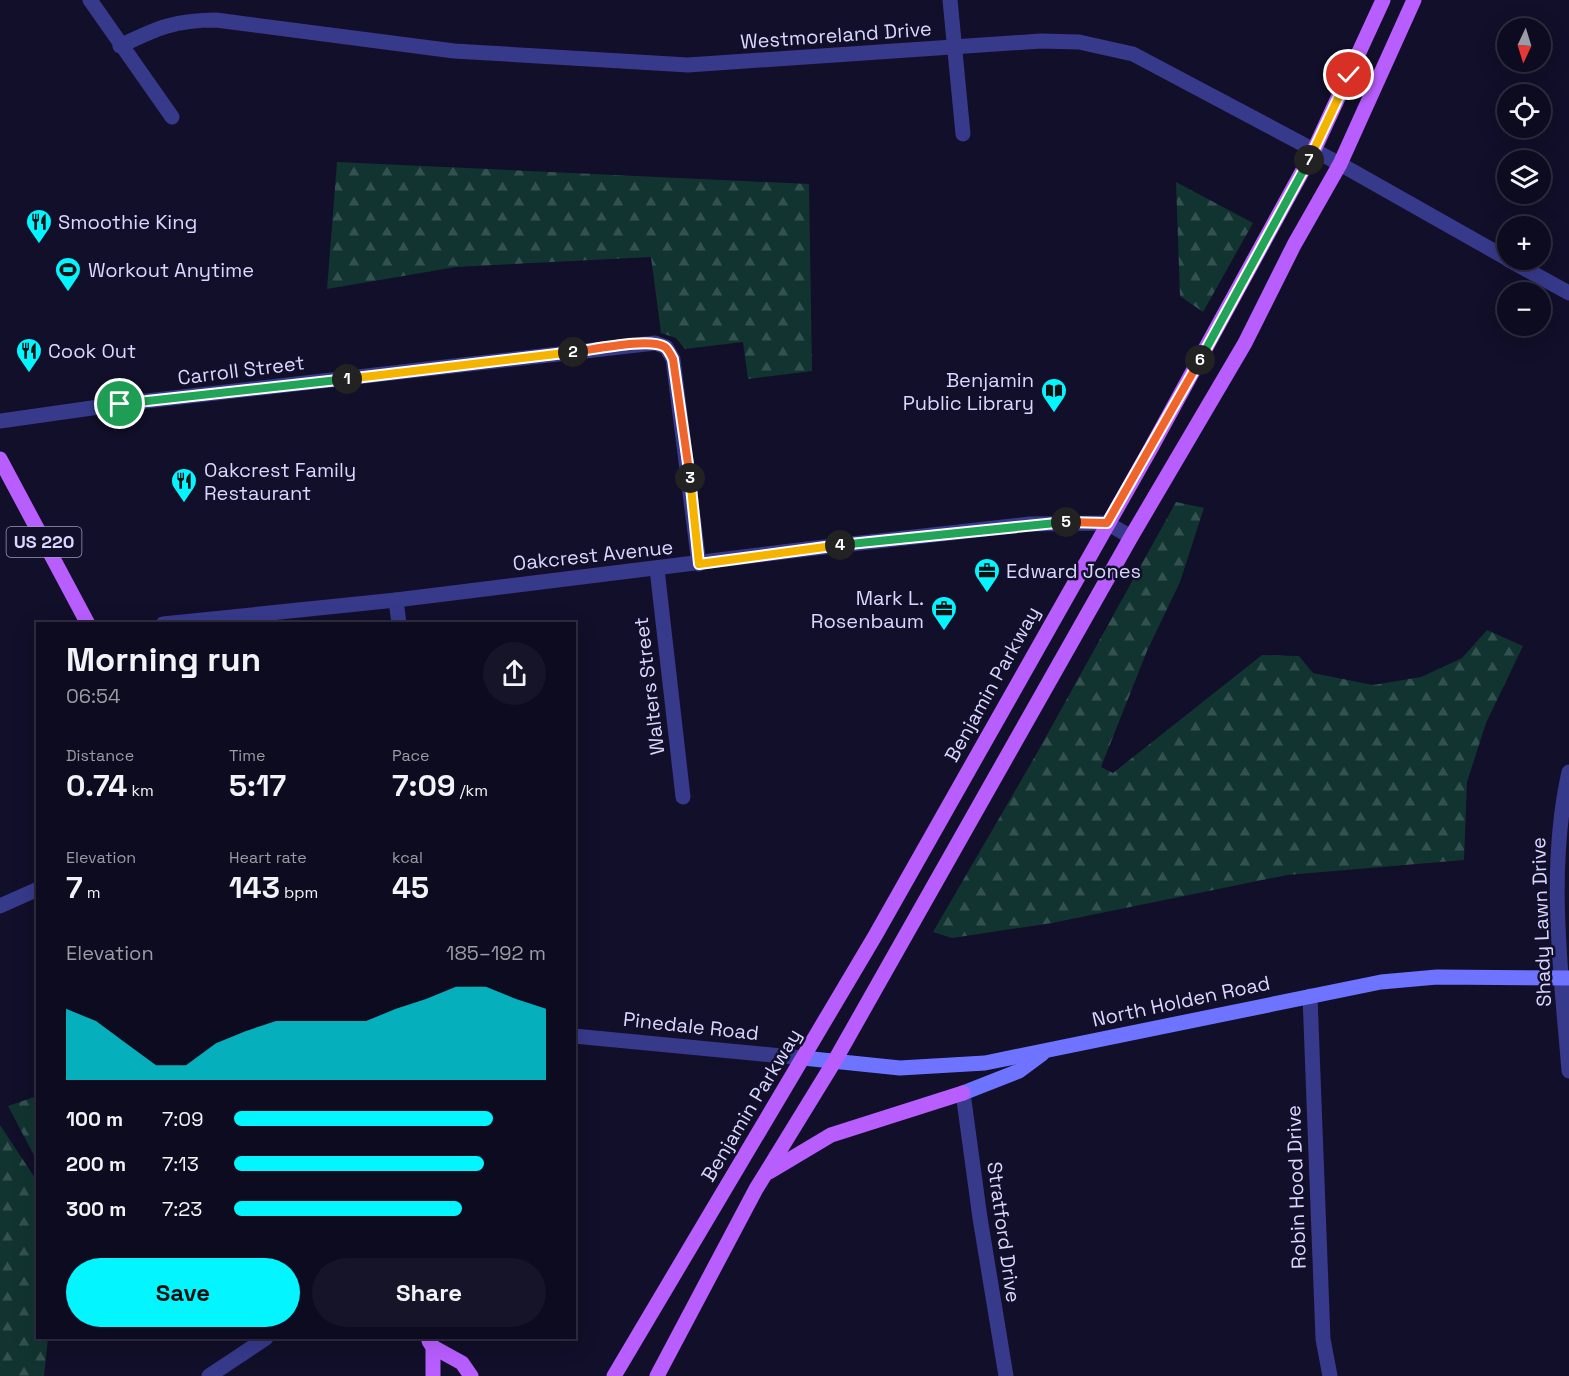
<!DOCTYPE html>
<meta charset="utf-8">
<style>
body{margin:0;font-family:"Space Grotesk",sans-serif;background:#161428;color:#f1f3f6;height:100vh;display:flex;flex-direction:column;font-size:22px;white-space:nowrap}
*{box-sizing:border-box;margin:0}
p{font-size:20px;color:#9a9ba4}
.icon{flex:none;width:33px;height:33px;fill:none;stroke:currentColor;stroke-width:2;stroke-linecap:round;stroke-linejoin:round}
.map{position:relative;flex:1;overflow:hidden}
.side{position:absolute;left:36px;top:622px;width:540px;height:717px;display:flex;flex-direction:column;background:#0d0b1f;border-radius:0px;box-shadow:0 6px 24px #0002,0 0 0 2px #2d2b3d}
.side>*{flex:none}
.needle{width:39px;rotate:184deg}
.tools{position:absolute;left:1497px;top:18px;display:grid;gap:12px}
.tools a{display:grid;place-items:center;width:54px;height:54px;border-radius:50%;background:#0d0b1f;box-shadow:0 6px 24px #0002,0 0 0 2px #2d2b3d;font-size:30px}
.pin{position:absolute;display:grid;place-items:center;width:51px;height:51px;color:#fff;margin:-26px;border:3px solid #fff;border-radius:50%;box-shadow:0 2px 6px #0007}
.km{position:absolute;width:30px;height:30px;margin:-15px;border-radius:50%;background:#222;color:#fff;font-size:16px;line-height:30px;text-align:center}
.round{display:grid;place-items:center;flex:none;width:63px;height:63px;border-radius:32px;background:#161428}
.headline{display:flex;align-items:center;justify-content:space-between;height:102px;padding:0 30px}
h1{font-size:33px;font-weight:600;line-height:45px}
.stats{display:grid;grid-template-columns:repeat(3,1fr);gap:9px;height:102px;padding:6px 30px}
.stats div{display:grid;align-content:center}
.stats b{font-size:30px;font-weight:600}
.stats small{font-size:16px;font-weight:400}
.stats p{font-size:16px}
.chart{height:168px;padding:12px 30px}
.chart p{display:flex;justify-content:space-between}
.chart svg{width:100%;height:108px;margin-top:6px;fill:#03f6ff;opacity:.7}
.primary-button{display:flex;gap:12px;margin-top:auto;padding:12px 30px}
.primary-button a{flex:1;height:69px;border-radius:36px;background:#03f6ff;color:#111;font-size:24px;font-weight:600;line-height:69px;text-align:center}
.primary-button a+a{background:#161428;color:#f1f3f6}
ul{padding:0 30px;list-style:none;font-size:20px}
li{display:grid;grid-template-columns:96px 72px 1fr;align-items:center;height:45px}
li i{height:15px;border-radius:8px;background:#03f6ff}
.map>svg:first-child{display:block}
.forest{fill:url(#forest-firs)}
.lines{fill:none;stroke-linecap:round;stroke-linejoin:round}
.minor{stroke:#37398b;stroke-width:15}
.tertiary{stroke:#37398b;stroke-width:15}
.secondary{stroke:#6e74ff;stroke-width:15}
.primary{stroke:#b85eff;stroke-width:15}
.split-1-casing{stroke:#fff;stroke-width:12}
.split-2-casing{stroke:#fff;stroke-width:12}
.split-3-casing{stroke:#fff;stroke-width:12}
.split-4-casing{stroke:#fff;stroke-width:12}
.split-5-casing{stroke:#fff;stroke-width:12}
.split-6-casing{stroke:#fff;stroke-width:12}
.split-7-casing{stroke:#fff;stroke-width:12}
.split-8-casing{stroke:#fff;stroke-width:12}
.split-1{stroke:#22a559;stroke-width:8}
.split-2{stroke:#f5b400;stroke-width:8}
.split-3{stroke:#f0652b;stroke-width:8}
.split-4{stroke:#f5b400;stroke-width:8}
.split-5{stroke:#22a559;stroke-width:8}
.split-6{stroke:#f0652b;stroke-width:8}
.split-7{stroke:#22a559;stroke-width:8}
.split-8{stroke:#f5b400;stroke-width:8}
.labels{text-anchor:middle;stroke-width:5;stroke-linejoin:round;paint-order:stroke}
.shield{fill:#110f29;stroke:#9d9bbf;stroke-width:1.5}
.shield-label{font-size:18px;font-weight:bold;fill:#d9d7ff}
.street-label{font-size:20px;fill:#d9d7ff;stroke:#110f29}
.poi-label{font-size:20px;fill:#d9d7ff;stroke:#110f29;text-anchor:start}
</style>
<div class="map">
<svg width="1569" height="1376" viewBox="0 0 1569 1376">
<defs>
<pattern id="forest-firs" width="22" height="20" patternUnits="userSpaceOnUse" patternTransform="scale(1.5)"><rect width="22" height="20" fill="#113430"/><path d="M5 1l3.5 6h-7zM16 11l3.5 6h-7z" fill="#33514f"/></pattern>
</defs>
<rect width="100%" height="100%" fill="#110f29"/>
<g class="forest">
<polygon points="337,162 809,184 812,371 748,379 743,342 685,349 676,338 661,333 651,257 456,267 327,289"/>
<polygon points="1176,182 1253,223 1203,312 1180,296"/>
<polygon points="1176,502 1204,508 1180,582 1147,651 1101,767 1113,773 1262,655 1299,656 1313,673 1373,685 1421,677 1462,658 1487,630 1523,646 1486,723 1467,782 1464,860 1287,875 1052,923 952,938 933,932 1037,753"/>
<polygon points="37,1096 38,1096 37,1161 8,1106"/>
<polygon points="0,1125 37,1181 38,1338 48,1338 44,1376 0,1376"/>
</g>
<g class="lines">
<g class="minor">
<polyline points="90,0 172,117"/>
<polyline points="950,0 963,134"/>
<path d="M120,46C157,28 175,20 216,20L454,51L688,65L1041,41L1079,42L1133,54L1340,164L1508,259"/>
<polyline points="1509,260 1569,293"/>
<polyline points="0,421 120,404 655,343 666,347 673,359 699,564"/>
<polyline points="657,569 683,797"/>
<polyline points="396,600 399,624"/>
<polyline points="163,624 396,600 807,549 1030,524 1107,523 1131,537"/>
<path d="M1569,772C1547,870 1561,972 1569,1071"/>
<polyline points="0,906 38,889"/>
<polyline points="1310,996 1323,1339 1330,1376"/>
<polyline points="963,1093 980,1218 1006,1376"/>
<polyline points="209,1376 266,1338"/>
</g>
<polyline class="tertiary" points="574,1036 803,1058"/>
<g class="secondary">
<polyline points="803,1058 900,1068 985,1063 1381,982 1437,977 1569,978"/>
<polyline points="963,1093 1019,1071 1042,1054"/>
</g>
<g class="primary">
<polyline points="0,459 88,624"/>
<polyline points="769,1172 831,1135 963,1093"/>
<polyline points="429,1341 433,1347 433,1376"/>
<polyline points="433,1347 462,1363 471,1376"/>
<polyline points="614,1376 875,936 1151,448 1314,150 1383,0"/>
<polyline points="657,1376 756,1189 834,1062 1131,537 1245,343 1294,245 1340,164 1414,0"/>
</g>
</g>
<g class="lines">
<defs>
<polyline id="split-1" points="120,404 347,379"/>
<polyline id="split-2" points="347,379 573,352"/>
<path id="split-3" d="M573,352C592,350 650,337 665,347C668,349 671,355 673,359L690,478"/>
<polyline id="split-4" points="690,478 699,564 840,545"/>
<polyline id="split-5" points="840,545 1066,522"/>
<polyline id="split-6" points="1066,522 1107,523 1200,360"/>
<polyline id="split-7" points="1200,360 1309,160"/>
<polyline id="split-8" points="1309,160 1349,75"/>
</defs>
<use href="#split-1" class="split-1-casing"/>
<use href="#split-2" class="split-2-casing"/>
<use href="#split-3" class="split-3-casing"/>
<use href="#split-4" class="split-4-casing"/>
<use href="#split-5" class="split-5-casing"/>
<use href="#split-6" class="split-6-casing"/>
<use href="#split-7" class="split-7-casing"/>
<use href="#split-8" class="split-8-casing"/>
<use href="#split-1" class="split-1"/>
<use href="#split-2" class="split-2"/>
<use href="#split-3" class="split-3"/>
<use href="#split-4" class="split-4"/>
<use href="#split-5" class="split-5"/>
<use href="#split-6" class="split-6"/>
<use href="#split-7" class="split-7"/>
<use href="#split-8" class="split-8"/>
</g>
<defs>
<symbol id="restaurant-pin" viewBox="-11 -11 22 30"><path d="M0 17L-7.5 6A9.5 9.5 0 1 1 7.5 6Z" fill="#03f6ff" stroke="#110f29"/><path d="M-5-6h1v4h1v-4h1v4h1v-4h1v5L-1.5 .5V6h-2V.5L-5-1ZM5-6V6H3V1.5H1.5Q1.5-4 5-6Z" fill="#111"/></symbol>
<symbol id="stadium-pin" viewBox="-11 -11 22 30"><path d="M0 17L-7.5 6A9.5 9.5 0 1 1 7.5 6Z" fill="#03f6ff" stroke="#110f29"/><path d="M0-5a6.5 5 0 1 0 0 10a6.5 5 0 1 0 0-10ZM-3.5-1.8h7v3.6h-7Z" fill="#111"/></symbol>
<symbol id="library-pin" viewBox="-11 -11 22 30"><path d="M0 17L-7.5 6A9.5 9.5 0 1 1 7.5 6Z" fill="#03f6ff" stroke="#110f29"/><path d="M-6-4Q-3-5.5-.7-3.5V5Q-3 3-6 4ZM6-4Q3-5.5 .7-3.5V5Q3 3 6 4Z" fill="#111"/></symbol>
<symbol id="office-pin" viewBox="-11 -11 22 30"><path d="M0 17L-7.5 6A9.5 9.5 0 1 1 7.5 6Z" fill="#03f6ff" stroke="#110f29"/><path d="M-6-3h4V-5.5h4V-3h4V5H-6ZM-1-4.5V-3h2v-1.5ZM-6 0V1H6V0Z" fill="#111"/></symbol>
</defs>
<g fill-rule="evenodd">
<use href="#restaurant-pin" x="24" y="207" width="30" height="40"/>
<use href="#stadium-pin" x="53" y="255" width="30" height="40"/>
<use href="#restaurant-pin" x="14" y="336" width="30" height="40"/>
<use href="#library-pin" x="1039" y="376" width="30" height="40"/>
<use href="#restaurant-pin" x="169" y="466" width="30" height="40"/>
<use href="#office-pin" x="972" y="556" width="30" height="40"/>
<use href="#office-pin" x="929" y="594" width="30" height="40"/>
</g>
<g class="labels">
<rect class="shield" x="6.5" y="527" width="75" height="30" rx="4.5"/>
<g class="shield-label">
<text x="44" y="548">US 220</text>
</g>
<g class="street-label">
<text transform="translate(836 35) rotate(-4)" y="7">Westmoreland Drive</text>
<text transform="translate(241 370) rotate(-7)" y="7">Carroll Street</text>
<text transform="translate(593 555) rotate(-6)" y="7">Oakcrest Avenue</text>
<text transform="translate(992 684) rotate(-61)" y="7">Benjamin Parkway</text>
<text transform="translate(649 686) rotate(-97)" y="7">Walters Street</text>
<text transform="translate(1541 922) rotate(-92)" y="7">Shady Lawn Drive</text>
<text transform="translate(1181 1001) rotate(-12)" y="7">North Holden Road</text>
<text transform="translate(691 1026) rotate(6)" y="7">Pinedale Road</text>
<text transform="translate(751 1105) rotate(-59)" y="7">Benjamin Parkway</text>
<text transform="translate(1296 1187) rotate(-92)" y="7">Robin Hood Drive</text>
<text transform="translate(1004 1232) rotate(82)" y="7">Stratford Drive</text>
</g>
<g class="poi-label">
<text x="58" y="229">Smoothie King</text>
<text x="88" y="277">Workout Anytime</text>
<text x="48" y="358">Cook Out</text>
<text x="1034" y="387" text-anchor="end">Benjamin<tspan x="1034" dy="23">Public Library</tspan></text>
<text x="204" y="477">Oakcrest Family<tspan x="204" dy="23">Restaurant</tspan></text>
<text x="1006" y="578">Edward Jones</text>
<text x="924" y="605" text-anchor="end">Mark L.<tspan x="924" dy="23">Rosenbaum</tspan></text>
</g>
</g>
</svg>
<div class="tools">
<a><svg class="needle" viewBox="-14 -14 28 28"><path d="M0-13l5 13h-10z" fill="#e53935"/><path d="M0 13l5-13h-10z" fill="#9a9ba4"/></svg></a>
<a><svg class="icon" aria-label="locate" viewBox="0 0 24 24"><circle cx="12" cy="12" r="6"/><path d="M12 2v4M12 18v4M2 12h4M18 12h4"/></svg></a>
<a><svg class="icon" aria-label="layers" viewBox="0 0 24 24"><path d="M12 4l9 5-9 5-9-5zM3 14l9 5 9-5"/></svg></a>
<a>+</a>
<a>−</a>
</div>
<div class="pin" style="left:120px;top:404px;background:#1e9e55"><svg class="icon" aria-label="arrive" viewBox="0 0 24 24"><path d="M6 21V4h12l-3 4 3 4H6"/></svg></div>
<div class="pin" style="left:1349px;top:75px;background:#d93025"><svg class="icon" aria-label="check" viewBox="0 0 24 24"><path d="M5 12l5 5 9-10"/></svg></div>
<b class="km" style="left:347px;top:379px">1</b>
<b class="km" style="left:573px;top:352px">2</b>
<b class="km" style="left:690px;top:478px">3</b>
<b class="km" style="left:840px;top:545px">4</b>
<b class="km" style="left:1066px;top:522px">5</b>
<b class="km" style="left:1200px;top:360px">6</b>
<b class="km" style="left:1309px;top:160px">7</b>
<section class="side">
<div class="headline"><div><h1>Morning run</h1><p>06:54</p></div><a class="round"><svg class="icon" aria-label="share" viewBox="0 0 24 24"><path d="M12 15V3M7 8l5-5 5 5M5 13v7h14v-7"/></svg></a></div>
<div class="stats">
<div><p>Distance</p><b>0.74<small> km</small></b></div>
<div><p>Time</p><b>5:17</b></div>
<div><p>Pace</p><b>7:09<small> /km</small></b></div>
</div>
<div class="stats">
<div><p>Elevation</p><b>7<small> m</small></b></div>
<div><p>Heart rate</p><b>143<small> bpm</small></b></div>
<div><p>kcal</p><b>45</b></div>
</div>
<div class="chart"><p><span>Elevation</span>185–192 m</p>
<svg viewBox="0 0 160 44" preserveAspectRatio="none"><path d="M0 44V15L10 20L20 29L30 38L40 38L50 29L60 24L70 20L80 20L90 20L100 20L110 15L120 11L130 6L140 6L150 11L160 15V44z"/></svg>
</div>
<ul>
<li><b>100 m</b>7:09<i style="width:83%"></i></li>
<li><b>200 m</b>7:13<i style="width:80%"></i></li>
<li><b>300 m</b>7:23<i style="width:73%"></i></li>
</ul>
<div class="primary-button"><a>Save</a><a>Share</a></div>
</section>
</div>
